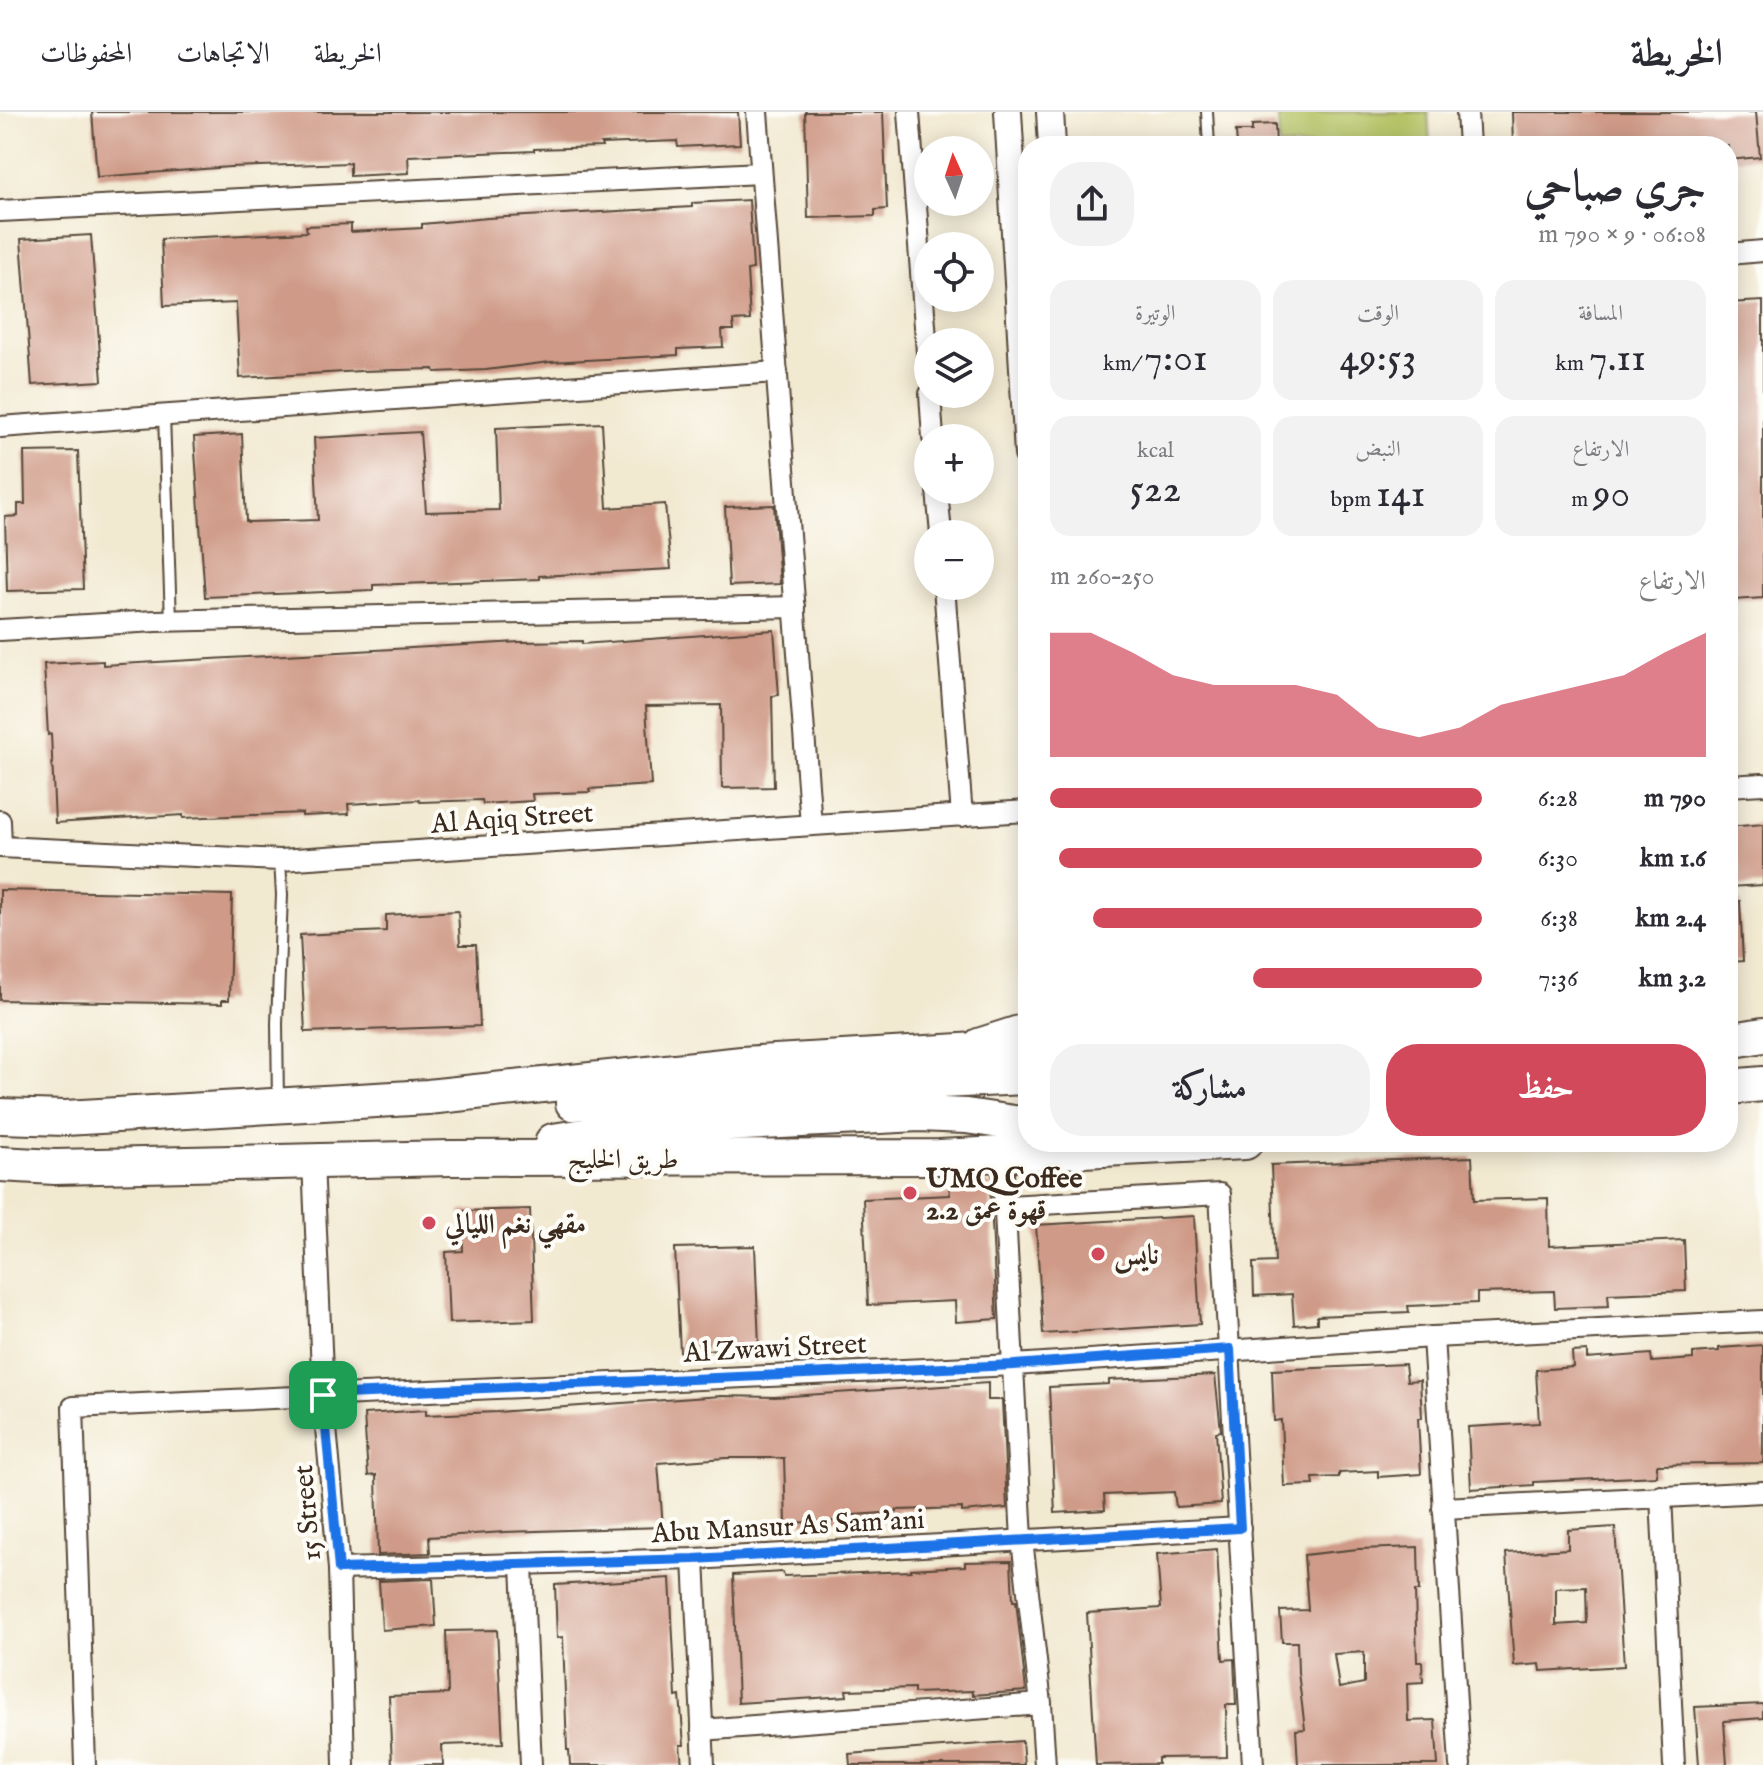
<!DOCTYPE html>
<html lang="ar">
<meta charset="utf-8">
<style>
body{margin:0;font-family:"IM FELL English",Amiri,serif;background:#f2f2f3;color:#2b2b33;direction:rtl;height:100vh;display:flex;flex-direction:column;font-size:30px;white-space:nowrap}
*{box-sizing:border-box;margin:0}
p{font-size:26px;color:#7c7c81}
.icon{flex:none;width:44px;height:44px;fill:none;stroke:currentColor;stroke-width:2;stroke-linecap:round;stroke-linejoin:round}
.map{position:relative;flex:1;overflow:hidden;direction:ltr}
.panel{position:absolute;left:1018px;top:24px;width:720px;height:1016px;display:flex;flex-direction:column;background:#fff;border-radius:32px;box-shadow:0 4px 20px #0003;direction:rtl}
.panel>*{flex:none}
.needle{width:52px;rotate:357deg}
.tools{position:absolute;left:914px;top:24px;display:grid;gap:16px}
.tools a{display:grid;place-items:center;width:80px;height:80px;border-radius:50%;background:#fff;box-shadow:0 4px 20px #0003;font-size:40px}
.pin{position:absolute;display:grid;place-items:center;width:68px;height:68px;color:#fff;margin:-34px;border-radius:16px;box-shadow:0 4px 12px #0006}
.round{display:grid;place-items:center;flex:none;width:84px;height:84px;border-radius:32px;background:#f2f2f3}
.summary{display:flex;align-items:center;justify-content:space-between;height:136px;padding:0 32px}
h1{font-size:44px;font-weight:600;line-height:60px}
.figures{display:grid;grid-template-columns:repeat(3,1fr);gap:12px;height:136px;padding:8px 32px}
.figures div{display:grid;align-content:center;border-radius:20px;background:#f2f2f3;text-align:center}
.figures b{font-size:40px;font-weight:600}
.figures small{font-size:22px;font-weight:400}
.figures p{font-size:22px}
.chart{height:224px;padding:16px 32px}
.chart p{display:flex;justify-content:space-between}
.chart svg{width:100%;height:144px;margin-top:8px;fill:#d1495b;opacity:.7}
.primary-button{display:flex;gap:16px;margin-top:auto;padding:16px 32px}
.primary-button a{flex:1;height:92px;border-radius:32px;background:#d1495b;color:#fff;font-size:32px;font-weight:600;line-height:92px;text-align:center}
.primary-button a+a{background:#f2f2f3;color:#2b2b33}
ul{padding:0 32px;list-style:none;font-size:26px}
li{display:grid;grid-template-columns:128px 96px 1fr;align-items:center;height:60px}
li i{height:20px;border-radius:10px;background:#d1495b}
header{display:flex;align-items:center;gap:48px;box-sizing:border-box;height:112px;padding:0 40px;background:#fff;border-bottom:2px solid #e1e1e2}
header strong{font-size:38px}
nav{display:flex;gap:44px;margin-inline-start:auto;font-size:28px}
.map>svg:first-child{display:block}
.green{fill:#b4c264;stroke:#787641;stroke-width:2}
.building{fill:#cf9a87;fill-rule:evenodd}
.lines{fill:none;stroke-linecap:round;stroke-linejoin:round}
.service-casing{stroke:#564739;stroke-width:14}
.minor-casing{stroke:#564739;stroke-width:24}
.tertiary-casing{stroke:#564739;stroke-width:30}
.primary-casing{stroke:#564739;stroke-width:38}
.service{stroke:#fff;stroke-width:10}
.minor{stroke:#fff;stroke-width:20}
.tertiary{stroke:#fff;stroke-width:26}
.primary{stroke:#fff;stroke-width:34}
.route-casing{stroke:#fff;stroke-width:16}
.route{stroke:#1a73e8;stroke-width:10}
.poi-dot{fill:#d1495b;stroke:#fdfcf7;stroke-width:3}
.labels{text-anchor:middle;stroke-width:8;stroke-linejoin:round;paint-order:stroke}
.street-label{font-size:28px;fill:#3b2a1e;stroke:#fdfcf7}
.poi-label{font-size:28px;font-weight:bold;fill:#3b2a1e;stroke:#fdfcf7;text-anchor:start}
</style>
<header>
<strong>الخريطة</strong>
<nav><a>الخريطة</a><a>الاتجاهات</a><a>المحفوظات</a></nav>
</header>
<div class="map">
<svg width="1763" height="1653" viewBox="0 0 1763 1653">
<rect width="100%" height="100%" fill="#fdfcf7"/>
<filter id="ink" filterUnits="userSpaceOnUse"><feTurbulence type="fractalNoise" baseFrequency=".0125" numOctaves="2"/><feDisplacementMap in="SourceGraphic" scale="16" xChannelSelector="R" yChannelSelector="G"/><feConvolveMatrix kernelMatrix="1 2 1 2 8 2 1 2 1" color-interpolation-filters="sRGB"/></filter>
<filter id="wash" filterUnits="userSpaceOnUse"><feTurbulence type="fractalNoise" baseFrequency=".006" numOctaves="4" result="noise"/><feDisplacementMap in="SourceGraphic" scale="32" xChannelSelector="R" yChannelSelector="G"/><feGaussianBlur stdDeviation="1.8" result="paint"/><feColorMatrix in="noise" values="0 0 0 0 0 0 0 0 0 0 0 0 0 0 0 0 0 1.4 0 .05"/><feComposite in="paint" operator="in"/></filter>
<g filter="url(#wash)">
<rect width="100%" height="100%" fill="#f2e9d1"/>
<polygon class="green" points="1278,0 1428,0 1430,34 1279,34"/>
<g id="blocks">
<g class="building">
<polygon points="92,0 738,0 740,32 678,35 677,29 601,32 602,35 534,37 534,39 408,44 409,61 350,64 350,51 230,55 97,65"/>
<polygon points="805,0 883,0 887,97 875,98 875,104 808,106"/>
<polygon points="1512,0 1756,0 1760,45 1728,48 1728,34 1513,34"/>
<polygon points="1275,12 1276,34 1237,34 1236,19 1252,19 1252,13"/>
<polygon points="749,88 753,157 747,158 750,208 733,209 734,218 722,218 723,235 678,237 678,243 550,250 486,258 435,260 434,257 361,259 240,266 236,191 164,194 161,127 307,120 306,114 351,112 351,120 422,116 422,112 488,106 692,95 692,91"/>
<polygon points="91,123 102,269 32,273 21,127"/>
<polygon points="1763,189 1763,486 1734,488 1728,392 1728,191"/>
<polygon points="602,311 607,396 665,392 671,457 539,464 539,467 373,473 373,478 205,485 194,325 242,322 246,409 248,410 318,408 314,326 420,320 426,400 499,398 496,316"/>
<polygon points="78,339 83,477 7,479 5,405 18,404 18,392 25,392 24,340"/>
<polygon points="774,393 780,472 729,474 725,395"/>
<polygon points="774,518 779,583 772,584 774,675 722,676 721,593 646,594 651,673 589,677 590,680 532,682 533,689 483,692 482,688 420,690 419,688 348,692 349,702 302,704 302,701 183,706 183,703 55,711 51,622 48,623 44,552 103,549 103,553 520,530 582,529 582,532"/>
<polygon points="1763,712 1763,773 1728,775 1728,715"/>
<polygon points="0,778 232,783 229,888 222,888 222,892 0,888"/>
<polygon points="1728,789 1740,789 1743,849 1728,850"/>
<polygon points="458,799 460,833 476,833 480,914 305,920 300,823 386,819 386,803"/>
<polygon points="1472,1045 1474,1088 1548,1086 1549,1134 1684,1128 1686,1179 1608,1182 1609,1194 1555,1196 1554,1179 1477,1181 1477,1191 1408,1194 1409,1200 1317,1204 1317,1211 1294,1213 1292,1182 1254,1184 1253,1151 1275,1150 1271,1053"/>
<polygon points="990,1072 997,1207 956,1210 955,1189 868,1193 863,1087 950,1083 949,1074"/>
<polygon points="530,1097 534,1208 449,1211 446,1140 463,1139 461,1099"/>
<polygon points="1194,1104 1200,1212 1043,1222 1036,1113"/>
<polygon points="755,1134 759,1234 680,1240 675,1136"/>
<polygon points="1763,1233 1763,1351 1657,1353 1657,1364 1534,1370 1534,1373 1471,1377 1468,1315 1539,1311 1536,1258 1573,1255 1572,1240 1587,1239 1587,1247 1651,1242 1652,1250 1693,1247 1693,1241 1719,1239 1719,1236"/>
<polygon points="1405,1252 1407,1269 1420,1268 1422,1306 1418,1306 1421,1362 1378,1365 1378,1359 1339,1361 1339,1365 1313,1366 1314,1373 1284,1374 1281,1308 1274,1309 1272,1258"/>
<polygon points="1215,1263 1221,1319 1216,1320 1221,1392 1176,1395 1174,1380 1104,1383 1105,1398 1055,1401 1049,1275 1109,1272 1109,1268"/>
<polygon points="988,1271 988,1288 1002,1288 1007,1396 962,1400 962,1396 897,1398 897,1400 839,1404 839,1409 786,1411 784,1346 726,1346 658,1351 663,1415 504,1420 429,1425 430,1441 378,1443 376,1363 368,1364 364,1302 426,1298 426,1303 497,1300 721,1284 775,1285"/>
<path d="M1615,1415L1624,1554L1541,1559L1540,1552L1514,1554L1506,1441L1568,1437V1418ZM1586,1475L1587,1511L1556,1513V1476Z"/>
<path d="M1418,1435L1419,1479H1415L1417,1550H1422L1423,1570L1407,1571L1408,1609L1435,1608L1438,1653H1298L1296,1618L1305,1617L1298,1560L1297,1530H1282L1280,1499L1308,1498L1304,1443L1358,1437ZM1364,1540V1571L1339,1576L1334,1542Z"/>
<polygon points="1217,1437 1223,1548 1234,1547 1236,1593 1226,1593 1227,1645 1158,1646 1158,1652 1096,1653 1087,1501 1161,1496 1157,1442"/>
<polygon points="1011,1449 1013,1489 1016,1489 1026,1579 973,1583 973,1579 914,1581 914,1576 846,1578 847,1584 738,1591 733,1463 783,1460 784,1464 911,1459 911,1457 965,1454 965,1450"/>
<polygon points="670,1466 676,1585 680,1584 684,1633 680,1633 682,1653 570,1653 569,1638 567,1638 563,1525 557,1526 555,1473"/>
<polygon points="433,1467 436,1514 382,1518 379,1469"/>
<polygon points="497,1518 503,1631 442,1633 443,1653 392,1653 389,1584 448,1582 446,1519"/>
<polygon points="1763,1592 1763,1606 1724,1609 1727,1653 1699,1653 1695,1595"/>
<polygon points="1022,1629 1024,1653 850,1653 849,1642"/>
</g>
</g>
</g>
<g filter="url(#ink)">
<use href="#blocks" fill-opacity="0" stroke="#564739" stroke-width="2"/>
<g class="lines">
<defs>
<g id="service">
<polyline points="1207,0 1209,34"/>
<polyline points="164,303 171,509"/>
<polyline points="278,990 277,912 282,783 280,748"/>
</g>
<g id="minor">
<polyline points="757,0 811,713"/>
<polyline points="909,0 928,254"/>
<polyline points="1467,0 1469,34"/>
<polyline points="0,99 761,61"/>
<polyline points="1728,142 1763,139"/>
<polyline points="930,282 933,326"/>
<polyline points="0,315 777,260"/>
<polyline points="937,378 941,422"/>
<polyline points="944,474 962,704"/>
<polyline points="0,518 156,509 795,495"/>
<polyline points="1728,674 1763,672"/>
<polyline points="0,709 1,735"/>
<polyline points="0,735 280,748 1028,699"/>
<polyline points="1002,1042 1022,1428 1041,1592 1045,1653"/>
<polyline points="313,1049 323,1283 339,1457 344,1653"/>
<polyline points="1006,1094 1220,1082 1253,1653"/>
<polyline points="1433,1225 1460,1653"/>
<polyline points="1661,1384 1674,1653"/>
<polyline points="1443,1396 1763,1380"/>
<polyline points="694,1447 704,1653"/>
<polyline points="522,1453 531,1653"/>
<polyline points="339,1457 694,1447 1240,1416"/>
<polyline points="702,1618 1041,1592"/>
<polyline points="85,1653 73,1295 1014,1253 1433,1225 1763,1209"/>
</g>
<g id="tertiary">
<polyline points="1008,0 1028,342"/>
<polyline points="1050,0 1052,34"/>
<polyline points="978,930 1028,914"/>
</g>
<g id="primary">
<polyline points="1728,929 1763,923"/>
<polyline points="1728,975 1763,972"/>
<polyline points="573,991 767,977 1028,965"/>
<polyline points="0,1004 65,1006 428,985 742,952 1028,935"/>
<polyline points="553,1029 629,1017 919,1002 966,1004 1028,1013"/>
<polyline points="0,1052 55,1055 450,1046 939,1045 1245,1030"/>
</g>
</defs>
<use href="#service" class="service-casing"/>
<use href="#minor" class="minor-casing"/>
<use href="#tertiary" class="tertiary-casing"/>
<use href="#primary" class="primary-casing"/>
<use href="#service" class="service"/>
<use href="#minor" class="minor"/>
<use href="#tertiary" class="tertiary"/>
<use href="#primary" class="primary"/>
</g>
</g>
<g class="lines" filter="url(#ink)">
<defs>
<polygon id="route" points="1230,1237 1240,1416 694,1447 339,1457 323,1283 1014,1253"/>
</defs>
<use href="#route" class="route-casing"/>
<use href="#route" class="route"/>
</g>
<g class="poi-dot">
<circle cx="910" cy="1081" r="8"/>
<circle cx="429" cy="1111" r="8"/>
<circle cx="1098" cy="1142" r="8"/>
</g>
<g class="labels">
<g class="street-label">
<text transform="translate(512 705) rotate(-4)" y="10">Al Aqiq Street</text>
<text x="623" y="1056">طريق الخليج</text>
<text transform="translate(775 1235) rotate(-3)" y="10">Al Zwawi Street</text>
<text transform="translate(306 1401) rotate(-95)" y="10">15 Street</text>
<text transform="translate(788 1413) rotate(-3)" y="10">Abu Mansur As Sam'ani</text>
</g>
<g class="poi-label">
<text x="926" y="1075">UMQ Coffee<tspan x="926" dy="32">2.2 قهوة عمق</tspan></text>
<text x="445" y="1121">مقهي نغم الليالي</text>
<text x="1114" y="1152">نايس</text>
</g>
</g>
</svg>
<div class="tools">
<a><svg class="needle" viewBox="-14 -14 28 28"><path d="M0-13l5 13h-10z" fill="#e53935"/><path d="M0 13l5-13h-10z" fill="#7c7c81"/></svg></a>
<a><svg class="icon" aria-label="locate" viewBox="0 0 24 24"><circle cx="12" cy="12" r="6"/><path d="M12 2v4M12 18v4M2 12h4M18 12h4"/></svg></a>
<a><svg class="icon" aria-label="layers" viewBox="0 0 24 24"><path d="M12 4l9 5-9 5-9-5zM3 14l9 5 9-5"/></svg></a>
<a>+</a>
<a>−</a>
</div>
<div class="pin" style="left:323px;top:1283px;background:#1e9e55"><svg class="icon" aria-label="arrive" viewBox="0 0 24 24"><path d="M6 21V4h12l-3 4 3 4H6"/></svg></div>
<section class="panel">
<div class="summary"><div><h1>جري صباحي</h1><p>06:08 · 9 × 790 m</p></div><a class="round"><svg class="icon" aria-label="share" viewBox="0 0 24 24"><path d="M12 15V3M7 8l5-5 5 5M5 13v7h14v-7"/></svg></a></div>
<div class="figures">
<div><p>المسافة</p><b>7.11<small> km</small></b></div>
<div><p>الوقت</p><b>49:53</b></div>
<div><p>الوتيرة</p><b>7:01<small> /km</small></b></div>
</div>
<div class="figures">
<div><p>الارتفاع</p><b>90<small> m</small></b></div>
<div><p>النبض</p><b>141<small> bpm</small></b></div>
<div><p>kcal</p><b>522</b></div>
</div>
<div class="chart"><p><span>الارتفاع</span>250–260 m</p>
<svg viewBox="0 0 160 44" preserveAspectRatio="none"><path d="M0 44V6L10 6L20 12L30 19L40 22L50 22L60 22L70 25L80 35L90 38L100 35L110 28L120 25L130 22L140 19L150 12L160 6V44z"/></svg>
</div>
<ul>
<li><b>790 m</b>6:28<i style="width:100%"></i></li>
<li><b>1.6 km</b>6:30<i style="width:98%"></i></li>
<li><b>2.4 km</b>6:38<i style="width:90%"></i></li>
<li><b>3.2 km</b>7:36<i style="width:53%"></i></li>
</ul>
<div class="primary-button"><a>حفظ</a><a>مشاركة</a></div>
</section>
</div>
